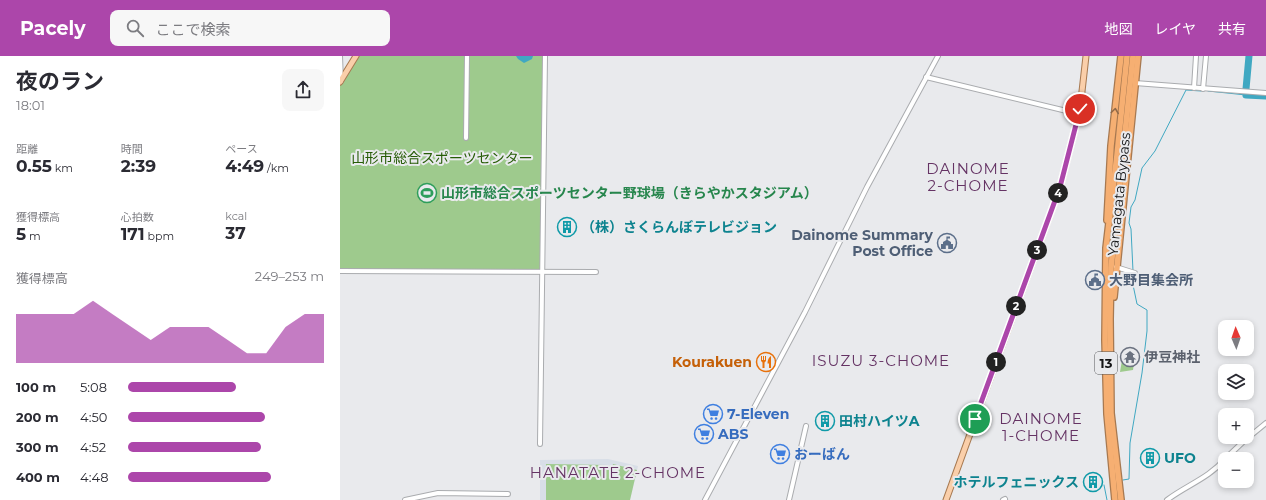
<!DOCTYPE html>
<html lang="ja">
<meta charset="utf-8">
<style>
body{margin:0;font-family:Montserrat,"Noto Sans JP",sans-serif;background:#f7f7f7;color:#2b2b33;height:100vh;display:flex;flex-direction:column;font-size:15px;white-space:nowrap}
*{box-sizing:border-box;margin:0}
p{font-size:13px;color:#7c7c81}
.icon{flex:none;width:22px;height:22px;fill:none;stroke:currentColor;stroke-width:2;stroke-linecap:round;stroke-linejoin:round}
.map{position:relative;flex:1;overflow:hidden}
.side{display:flex;flex-direction:column;background:#fff;width:340px}
.side>*{flex:none}
.needle{width:26px;rotate:358deg}
.buttons{position:absolute;left:878px;top:264px;display:grid;gap:8px}
.buttons a{display:grid;place-items:center;width:36px;height:36px;border-radius:8px;background:#fff;box-shadow:0 2px 6px #0003;font-size:20px}
.pin{position:absolute;display:grid;place-items:center;width:34px;height:34px;color:#fff;margin:-17px;border:2px solid #fff;border-radius:50%;box-shadow:0 1px 4px #0007}
.km{position:absolute;width:20px;height:20px;margin:-10px;border-radius:50%;background:#222;color:#fff;font-size:11px;line-height:20px;text-align:center}
.round{display:grid;place-items:center;flex:none;width:42px;height:42px;border-radius:8px;background:#f7f7f7}
.overview{display:flex;align-items:center;justify-content:space-between;height:68px;padding:0 16px}
h1{font-size:22px;font-weight:700;line-height:30px}
.stats{display:grid;grid-template-columns:repeat(3,1fr);gap:6px;height:68px;padding:4px 16px}
.stats div{display:grid;align-content:center}
.stats b{font-size:17px;font-weight:700}
.stats small{font-size:11px;font-weight:400}
.stats p{font-size:11px}
.chart{height:112px;padding:8px 16px}
.chart p{display:flex;justify-content:space-between}
.chart svg{width:100%;height:72px;margin-top:4px;fill:#ac46aa;opacity:.7}
ul{padding:0 16px;list-style:none;font-size:13px}
li{display:grid;grid-template-columns:64px 48px 1fr;align-items:center;height:30px}
li i{height:10px;border-radius:5px;background:#ac46aa}
header{display:flex;align-items:center;gap:24px;box-sizing:border-box;height:56px;padding:0 20px;background:#ac46aa;color:#fff}
header strong{font-size:19px}
nav{display:flex;gap:22px;margin-inline-start:auto;font-size:14px}
.search{width:280px;height:36px;background:#f7f7f7;display:flex;align-items:center;gap:10px;box-sizing:border-box;padding:0 14px;border-radius:8px;color:#7c7c81;font-size:15px}
main{display:flex;flex:1;min-height:0}
.map>svg:first-child{display:block}
.built{fill:#d8dee7}
.green{fill:#9eca8d}
.water{fill:#40a8c2}
.lines{fill:none;stroke-linecap:round;stroke-linejoin:round}
.stream{stroke:#40a8c2;stroke-width:1}
.river{stroke:#40a8c2;stroke-width:7}
.minor-casing{stroke:#aaacaf;stroke-width:6}
.major-casing{stroke:#a77951;stroke-width:7}
.highway-casing{stroke:#a77951;stroke-width:8}
.minor{stroke:#fff;stroke-width:4}
.major{stroke:#facfaa;stroke-width:5}
.highway{stroke:#f6af72;stroke-width:5.5}
.oneway{stroke:#906948}
.route-casing{stroke:#fff;stroke-width:8}
.route{stroke:#ac46aa;stroke-width:5}
.labels{text-anchor:middle;stroke-width:4;stroke-linejoin:round;paint-order:stroke}
.shield{fill:#e9eaed;stroke:#535456;stroke-width:1}
.shield-label{font-size:13px;font-weight:bold;fill:#131415}
.park-label{font-size:14px;fill:#265c06;stroke:#e9eaed}
.leisure-label{font-size:14px;font-weight:bold;fill:#27864d;stroke:#e9eaed;text-anchor:start}
.street-label{font-size:14px;fill:#131415;stroke:#e9eaed}
.culture-label{font-size:14px;font-weight:bold;fill:#0d838f;stroke:#e9eaed;text-anchor:start}
.service-label{font-size:14px;font-weight:bold;fill:#4e5e75;stroke:#e9eaed;text-anchor:end}
.worship-label{font-size:14px;font-weight:bold;fill:#5b616d;stroke:#e9eaed;text-anchor:start}
.food-label{font-size:14px;font-weight:bold;fill:#c56008;stroke:#e9eaed;text-anchor:end}
.shop-label{font-size:14px;font-weight:bold;fill:#366cbe;stroke:#e9eaed;text-anchor:start}
.neighbourhood-label{font-size:15px;letter-spacing:1px;fill:#653364;stroke:#e9eaed}
</style>
<header>
<strong>Pacely</strong>
<div class="search"><svg class="icon" aria-label="search" viewBox="0 0 24 24"><circle cx="10" cy="10" r="6"/><path d="M15 15l6 6"/></svg>ここで検索</div>
<nav><a>地図</a><a>レイヤ</a><a>共有</a></nav>
</header>
<main>
<section class="side">
<div class="overview"><div><h1>夜のラン</h1><p>18:01</p></div><a class="round"><svg class="icon" aria-label="share" viewBox="0 0 24 24"><path d="M12 15V3M7 8l5-5 5 5M5 13v7h14v-7"/></svg></a></div>
<div class="stats">
<div><p>距離</p><b>0.55<small> km</small></b></div>
<div><p>時間</p><b>2:39</b></div>
<div><p>ペース</p><b>4:49<small> /km</small></b></div>
</div>
<div class="stats">
<div><p>獲得標高</p><b>5<small> m</small></b></div>
<div><p>心拍数</p><b>171<small> bpm</small></b></div>
<div><p>kcal</p><b>37</b></div>
</div>
<div class="chart"><p><span>獲得標高</span>249–253 m</p>
<svg viewBox="0 0 160 44" preserveAspectRatio="none"><path d="M0 44V14L10 14L20 14L30 14L40 6L50 14L60 22L70 30L80 22L90 22L100 22L110 30L120 38L130 38L140 22L150 14L160 14V44z"/></svg>
</div>
<ul>
<li><b>100 m</b>5:08<i style="width:55%"></i></li>
<li><b>200 m</b>4:50<i style="width:70%"></i></li>
<li><b>300 m</b>4:52<i style="width:68%"></i></li>
<li><b>400 m</b>4:48<i style="width:73%"></i></li>
</ul>
</section>
<div class="map">
<svg width="926" height="444" viewBox="0 0 926 444">
<rect width="100%" height="100%" fill="#e9eaed"/>
<polygon class="built" points="268,403 298,410 290,444 200,444 200,404"/>
<g class="green">
<polygon points="16,0 205,0 202,216 0,215 0,26"/>
<polygon points="794,299 795,300 793,314 780,316 782,304 791,305"/>
<polygon points="206,408 268,409 272,411 273,408 297,414 290,444 206,444"/>
</g>
<polygon class="water" points="176,0 193,0 192,3 184,7 178,3"/>
<g class="lines">
<g class="stream">
<polyline points="868,35 906,39"/>
<polyline points="793,215 791,173 789,167 791,151 795,144 802,112 815,95 846,34 861,35"/>
<polyline points="783,424 789,423 790,387 802,317 807,275 807,254 797,248 792,224 793,218"/>
<polyline points="764,429 767,444"/>
</g>
<g class="river">
<polyline points="906,33 909,0"/>
<polyline points="906,39 926,40"/>
</g>
<defs>
<g id="minor">
<polyline points="0,0 1,25"/>
<polyline points="586,21 739,58"/>
<polyline points="795,27 926,37"/>
<polyline points="854,32 856,0"/>
<polyline points="863,33 866,0"/>
<polyline points="126,82 127,0"/>
<polyline points="776,211 795,217"/>
<polyline points="0,215 256,216"/>
<polyline points="200,388 205,0"/>
<polyline points="885,403 904,385 926,367"/>
<polyline points="65,444 98,437 168,438"/>
<polyline points="365,444 465,256 527,131 598,0"/>
<polyline points="449,444 466,370"/>
<polyline points="663,444 665,443"/>
<path d="M827,444C847,429 869,422 885,403"/>
</g>
<g id="major">
<polyline points="0,26 16,0"/>
<polyline points="606,444 720,131 740,53 746,0"/>
</g>
<g id="highway">
<polyline points="767,164 771,90 781,0"/>
<polyline points="774,241 798,0"/>
<polyline points="775,444 767,358 765,284 766,192 777,99 787,0"/>
<polyline points="781,444 771,357 770,263 771,212 793,0"/>
</g>
</defs>
<use href="#minor" class="minor-casing"/>
<use href="#major" class="major-casing"/>
<use href="#highway" class="highway-casing"/>
<use href="#minor" class="minor"/>
<use href="#major" class="major"/>
<use href="#highway" class="highway"/>
</g>
<defs><path id="oneway-chevron" d="M-2-3.5L2.5 0L-2 3.5" fill="none" stroke-width="1.6" stroke-linecap="round" stroke-linejoin="round"/></defs>
<use class="oneway" href="#oneway-chevron" transform="translate(775 55) rotate(-82)"/>
<g class="lines">
<defs>
<polyline id="route" points="635,363 720,131 740,53"/>
</defs>
<use href="#route" class="route-casing"/>
<use href="#route" class="route"/>
</g>
<defs>
<symbol id="stadium-ring" viewBox="-11 -11 22 22"><circle r="9.5" fill="#e9eaed" stroke="#2e9e5b" stroke-width="1.5"/><path d="M0-5a6.5 5 0 1 0 0 10a6.5 5 0 1 0 0-10ZM-3.5-1.8h7v3.6h-7Z" fill="#2e9e5b"/></symbol>
<symbol id="building-ring" viewBox="-11 -11 22 22"><circle r="9.5" fill="#e9eaed" stroke="#0f9aa8" stroke-width="1.5"/><path d="M-4-6H4V6H1V3H-1V6H-4ZM-2.5-4.3h1.7v1.8h-1.7ZM.8-4.3h1.7v1.8H.8ZM-2.5-1h1.7V.8h-1.7ZM.8-1h1.7V.8H.8Z" fill="#0f9aa8"/></symbol>
<symbol id="civic-ring" viewBox="-11 -11 22 22"><circle r="9.5" fill="#e9eaed" stroke="#5c6f8a" stroke-width="1.5"/><path d="M-.6-6.5H3V-4.5H.6V-3L4-1V1h2V6H-6V1h2V-1L-.6-3ZM-1.2 2.5V6h2.4V2.5Z" fill="#5c6f8a"/></symbol>
<symbol id="temple-ring" viewBox="-11 -11 22 22"><circle r="9.5" fill="#e9eaed" stroke="#6b7280" stroke-width="1.5"/><path d="M0-6L5-2H3V0L6.5 2.5H4V6H1.5V3h-3V6H-4V2.5H-6.5L-3 0V-2H-5Z" fill="#6b7280"/></symbol>
<symbol id="restaurant-ring" viewBox="-11 -11 22 22"><circle r="9.5" fill="#e9eaed" stroke="#e8710a" stroke-width="1.5"/><path d="M-5-6h1v4h1v-4h1v4h1v-4h1v5L-1.5 .5V6h-2V.5L-5-1ZM5-6V6H3V1.5H1.5Q1.5-4 5-6Z" fill="#e8710a"/></symbol>
<symbol id="supermarket-ring" viewBox="-11 -11 22 22"><circle r="9.5" fill="#e9eaed" stroke="#3f7fe0" stroke-width="1.5"/><path d="M-6-5.5h2.5l.6 2H6L4.5 2H-2.5L-4.4-4H-6ZM-1.5 3.2a1.3 1.3 0 1 0 .1 0ZM3 3.2a1.3 1.3 0 1 0 .1 0Z" fill="#3f7fe0"/></symbol>
</defs>
<g fill-rule="evenodd">
<use href="#stadium-ring" x="76" y="126" width="22" height="22"/>
<use href="#building-ring" x="216" y="160" width="22" height="22"/>
<use href="#civic-ring" x="596" y="176" width="22" height="22"/>
<use href="#civic-ring" x="744" y="213" width="22" height="22"/>
<use href="#temple-ring" x="779" y="290" width="22" height="22"/>
<use href="#restaurant-ring" x="415" y="295" width="22" height="22"/>
<use href="#supermarket-ring" x="362" y="347" width="22" height="22"/>
<use href="#building-ring" x="474" y="354" width="22" height="22"/>
<use href="#supermarket-ring" x="353" y="367" width="22" height="22"/>
<use href="#supermarket-ring" x="429" y="387" width="22" height="22"/>
<use href="#building-ring" x="799" y="391" width="22" height="22"/>
<use href="#building-ring" x="742" y="415" width="22" height="22"/>
</g>
<g class="labels">
<rect class="shield" x="755" y="296" width="22" height="22" rx="3"/>
<g class="shield-label">
<text x="766" y="312">13</text>
</g>
<g class="park-label">
<text x="102" y="107">山形市総合スポーツセンター</text>
</g>
<g class="leisure-label">
<text x="101" y="142">山形市総合スポーツセンター野球場（きらやかスタジアム）</text>
</g>
<g class="street-label">
<text transform="translate(779 138) rotate(-84)" y="5">Yamagata Bypass</text>
</g>
<g class="culture-label">
<text x="241" y="176">（株）さくらんぼテレビジョン</text>
<text x="499" y="370">田村ハイツA</text>
<text x="824" y="407">UFO</text>
<text x="739" y="431" text-anchor="end">ホテルフェニックス</text>
</g>
<g class="service-label">
<text x="593" y="184">Dainome Summary<tspan x="593" dy="16">Post Office</tspan></text>
<text x="769" y="229" text-anchor="start">大野目集会所</text>
</g>
<g class="worship-label">
<text x="804" y="306">伊豆神社</text>
</g>
<g class="food-label">
<text x="412" y="311">Kourakuen</text>
</g>
<g class="shop-label">
<text x="387" y="363">7-Eleven</text>
<text x="378" y="383">ABS</text>
<text x="454" y="403">おーばん</text>
</g>
<g class="neighbourhood-label">
<text x="628" y="118">DAINOME<tspan x="628" dy="17">2-CHOME</tspan></text>
<text x="541" y="310">ISUZU 3-CHOME</text>
<text x="701" y="368">DAINOME<tspan x="701" dy="17">1-CHOME</tspan></text>
<text x="278" y="422">HANATATE 2-CHOME</text>
</g>
</g>
</svg>
<div class="buttons">
<a><svg class="needle" viewBox="-14 -14 28 28"><path d="M0-13l5 13h-10z" fill="#e53935"/><path d="M0 13l5-13h-10z" fill="#7c7c81"/></svg></a>
<a><svg class="icon" aria-label="layers" viewBox="0 0 24 24"><path d="M12 4l9 5-9 5-9-5zM3 14l9 5 9-5"/></svg></a>
<a>+</a>
<a>−</a>
</div>
<div class="pin" style="left:635px;top:363px;background:#1e9e55"><svg class="icon" aria-label="arrive" viewBox="0 0 24 24"><path d="M6 21V4h12l-3 4 3 4H6"/></svg></div>
<div class="pin" style="left:740px;top:53px;background:#d93025"><svg class="icon" aria-label="check" viewBox="0 0 24 24"><path d="M5 12l5 5 9-10"/></svg></div>
<b class="km" style="left:656px;top:306px">1</b>
<b class="km" style="left:676px;top:250px">2</b>
<b class="km" style="left:697px;top:194px">3</b>
<b class="km" style="left:718px;top:137px">4</b>
</div>
</main>
